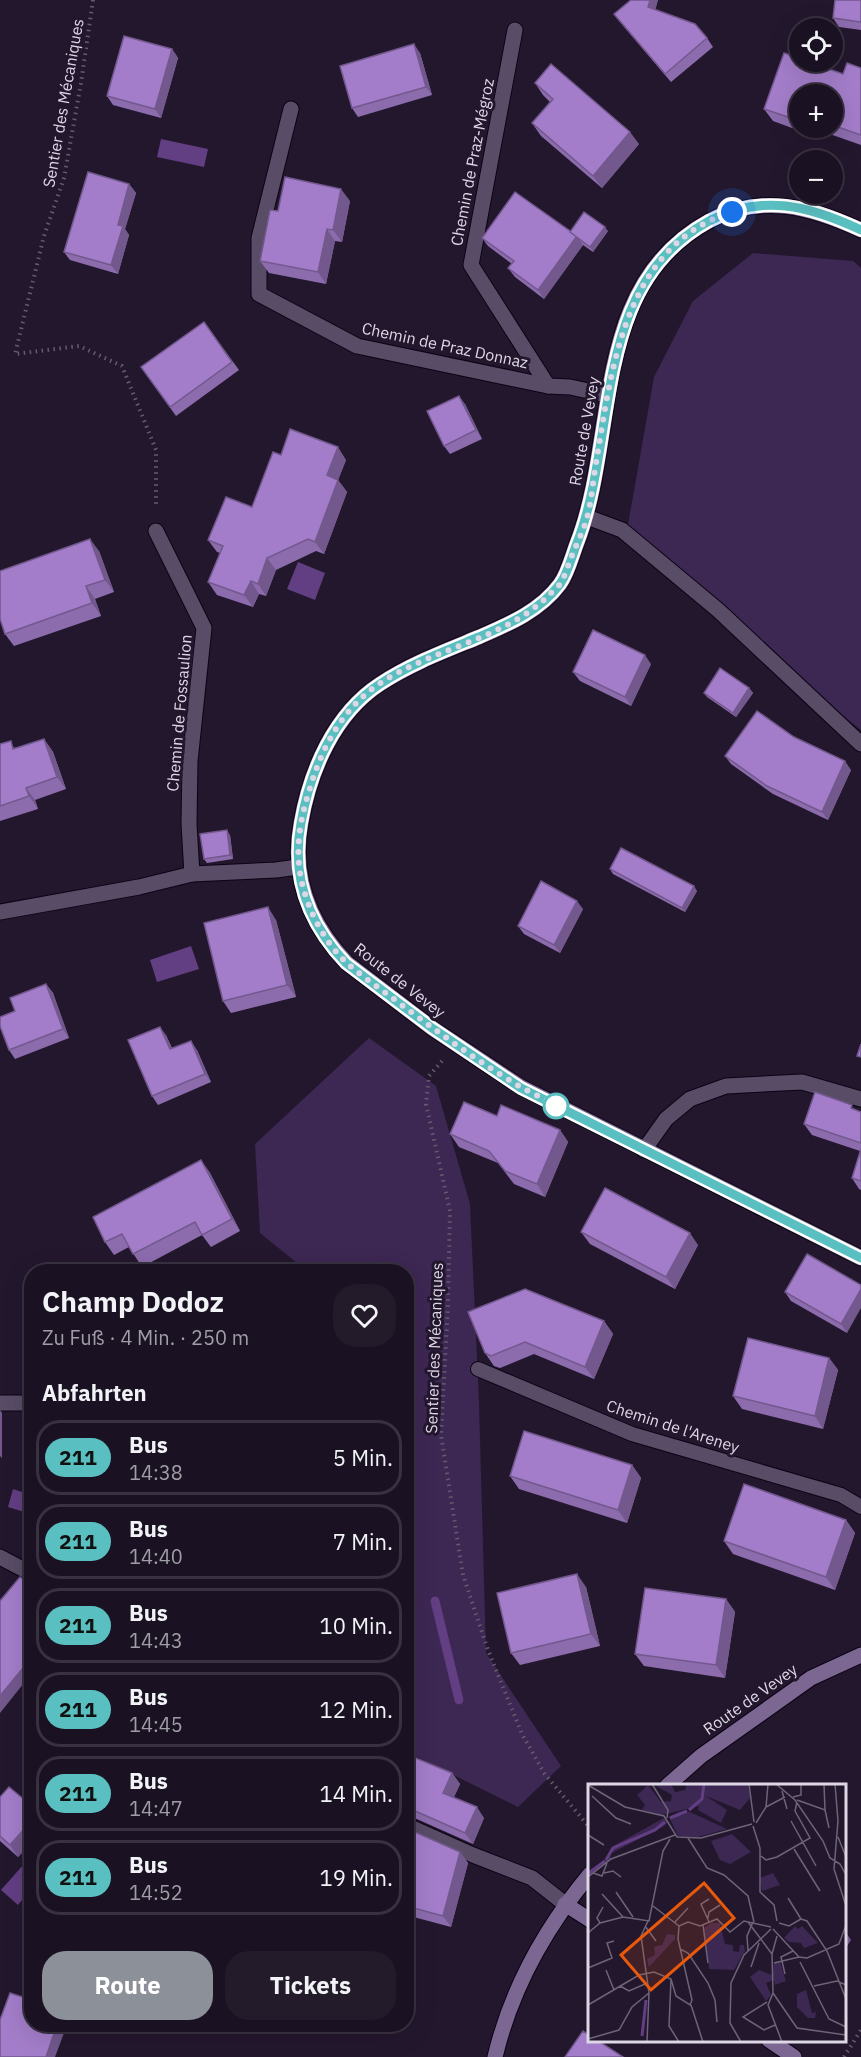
<!DOCTYPE html>
<html lang="de">
<meta charset="utf-8">
<style>
:root{--surface:#1a1122;--page:#231a2a;--text:#f1f3f6;--muted:#9f9da5;--line:#383140;--accent:#8c9099}
body{margin:0;font-family:"IBM Plex Sans",sans-serif;background:var(--page);color:var(--text);height:100vh;display:flex;flex-direction:column;font-size:22px;white-space:nowrap}
*{box-sizing:border-box;margin:0}
p{font-size:20px;color:var(--muted)}
.icon{flex:none;width:33px;height:33px;fill:none;stroke:currentColor;stroke-width:2;stroke-linecap:round;stroke-linejoin:round}
.map{position:relative;flex:1;overflow:hidden}
.panel{position:absolute;left:24px;top:1264px;width:390px;height:768px;display:flex;flex-direction:column;background:var(--surface);border-radius:24px;box-shadow:0 6px 24px #0002,0 0 0 2px var(--line)}
.panel>*{flex:none}
.badge{padding:0 12px;border-radius:20px;font-size:21px;line-height:39px}
.tools{position:absolute;left:789px;top:18px;display:grid;gap:12px}
.tools a{display:grid;place-items:center;width:54px;height:54px;border-radius:50%;background:var(--surface);box-shadow:0 6px 24px #0002,0 0 0 2px var(--line);font-size:30px}
.you{position:absolute;width:30px;height:30px;margin:-15px;border:4px solid #fff;border-radius:50%;background:#1a73e8;box-shadow:0 0 0 9px #1a73e833}
.map>.badge{position:absolute;translate:-50% -50%;box-shadow:0 0 0 3px #fff}
h2{padding:0 18px;font-size:22px;line-height:54px}
.round{display:grid;place-items:center;flex:none;width:63px;height:63px;border-radius:24px;background:var(--page)}
.overview{display:flex;align-items:center;justify-content:space-between;height:102px;padding:0 18px}
h1{font-size:28px;font-weight:700;line-height:45px}
.cta{display:flex;gap:12px;margin-top:auto;padding:12px 18px}
.cta a{flex:1;height:69px;border-radius:24px;background:var(--accent);color:#fff;font-size:24px;font-weight:700;line-height:69px;text-align:center}
.cta a+a{background:var(--page);color:var(--text)}
ul{padding:0;list-style:none}
li{display:flex;align-items:center;gap:18px;height:75px;margin:0 12px 9px;padding:0 6px;border:3px solid var(--line);border-radius:24px}
li div{flex:1}
li b{display:block;font-size:22px}
li em{font-style:normal}
li .badge{min-width:66px;font-weight:700;text-align:center}
.map>svg:first-child{display:block}
.green{fill:#3d2753}
.water{fill:#623e83}
.lines{fill:none;stroke-linecap:round;stroke-linejoin:round}
.stream{stroke:#623e83;stroke-width:9}
.lane-casing{stroke:#0c0315;stroke-width:16}
.street-casing{stroke:#0c0315;stroke-width:17}
.secondary-casing{stroke:#0c0315;stroke-width:17}
.path{stroke:#655b6f;stroke-width:4;stroke-dasharray:1.5 4.5;stroke-linecap:butt}
.lane{stroke:#584c66;stroke-width:14}
.street{stroke:#584c66;stroke-width:15}
.secondary{stroke:#7b6791;stroke-width:15}
.wall{fill:#8c6cad;fill-rule:evenodd}
.shaded-wall{fill:#72588d}
.building{fill:#a37dc9;stroke:#72588d;stroke-width:1.5}
.line-casing{stroke:#fff;stroke-width:14}
.line{stroke:#5abfc0;stroke-width:9}
.walk{stroke:#ded7e6;stroke-width:6;stroke-dasharray:0 10.8}
.stop-dot{fill:#fff;stroke:#5abfc0;stroke-width:3}
.labels{text-anchor:middle;dominant-baseline:central;stroke-width:6;stroke-linejoin:round;paint-order:stroke}
.street-label{font-size:16px;fill:#ded7e6;stroke:#23172e}
.inset-river{fill:none;stroke:#623e83;stroke-width:3}
.inset-road{fill:none;stroke:#6e6478;stroke-width:1.5}
.view{fill:#e8590c;fill-opacity:0.15;stroke:#e8590c;stroke-width:3}
.inset-edge{fill:none;stroke:#ded7e6;stroke-width:3}
</style>
<div class="map">
<svg width="861" height="2057" viewBox="0 0 861 2057">
<rect width="100%" height="100%" fill="#23172e"/>
<g class="green">
<polygon points="753,253 853,261 861,268 861,730 625,542 654,377 693,301"/>
<polygon points="369,1038 436,1086 470,1204 479,1403 486,1653 561,1766 518,1807 407,1752 406,1584 410,1571 406,1565 406,1272 308,1272 260,1233 255,1144"/>
</g>
<g class="water">
<polygon points="161,139 208,149 204,167 157,157"/>
<polygon points="298,562 325,573 315,600 287,589"/>
<polygon points="191,946 199,969 157,982 150,960"/>
<polygon points="13,1489 31,1495 31,1514 8,1507"/>
<polygon points="31,1856 31,1889 18,1905 1,1890"/>
</g>
<g class="lines">
<polyline class="stream" points="435,1601 459,1700"/>
<g class="lane-casing">
<polyline id="lane" points="478,1369 632,1434 841,1495 861,1507"/>
</g>
<g class="street-casing">
<g id="street">
<polyline points="515,30 471,265 548,386"/>
<polyline points="291,109 259,238 259,294 357,346 548,386 570,387 607,395"/>
<polyline points="587,517 622,530 718,610 861,744"/>
<polyline points="156,531 204,628 190,761 189,824 192,874"/>
<polyline points="0,912 139,887 192,874 276,870 298,867"/>
<polyline points="644,1150 666,1119 690,1099 726,1086 802,1082 861,1099"/>
<polyline points="0,1403 32,1403"/>
<polyline points="0,1557 32,1574"/>
<polyline points="406,1825 473,1855 532,1878 565,1904"/>
</g>
</g>
<g class="secondary-casing">
<g id="secondary">
<path d="M861 230C811 207 761 193 709 221 589 286 619 435 577 543 572 556 568 573 560 584 540 611 509 624 479 637 445 651 410 664 380 684 334 714 310 771 301 823 291 877 310 924 347 963L432 1028 521 1087 861 1258"/>
<polyline points="667,1786 701,1756 811,1678 861,1655"/>
<polyline points="565,1904 590,1920"/>
<polyline points="769,2040 794,2057"/>
<path d="M495 2057C511 1990 546 1927 590 1874"/>
</g>
</g>
<g class="path">
<polyline points="93,0 81,83 64,178 44,236 15,354 79,346 122,366 156,450 156,507"/>
<polyline points="442,1061 429,1076 426,1104 450,1211 448,1304 441,1435 463,1575 488,1650 522,1734 544,1773 590,1828"/>
<polyline points="844,2057 861,2030"/>
</g>
<use href="#lane" class="lane"/>
<use href="#street" class="street"/>
<use href="#secondary" class="secondary"/>
</g>
<g class="wall">
<polygon points="658,0 655,9 707,38 713,47 671,82 620,22 614,14"/>
<polygon points="861,0 861,30 839,27 833,18"/>
<polygon points="172,49 178,58 161,118 113,105 107,96"/>
<polygon points="420,53 432,95 358,117 352,108"/>
<path d="M861 68V145L824 132 822 139 773 121 764 109 843 74ZM800 94H832V128H800Z"/>
<polygon points="535,83 639,144 602,188 541,136 532,123 550,102 543,95"/>
<polygon points="129,184 136,193 125,229 129,235 118,274 70,260 64,252"/>
<polygon points="350,201 342,242 335,241 326,284 269,273 260,261 278,211"/>
<polygon points="608,231 593,252 583,245 544,299 515,277 508,268 512,264 488,246 482,238 570,232"/>
<polygon points="204,322 239,370 176,416 141,367"/>
<polygon points="465,404 482,439 450,454 444,446"/>
<polygon points="281,455 346,460 338,480 347,492 324,554 316,551 276,570 266,596 259,594 253,607 217,595 208,582 220,553 217,552 208,540 252,507"/>
<polygon points="99,551 114,592 95,599 101,616 14,646 5,634"/>
<polygon points="651,664 631,706 580,681 573,672"/>
<polygon points="749,688 753,693 736,717 707,697 704,693"/>
<polygon points="794,737 851,770 828,820 773,794 731,764 725,756"/>
<polygon points="44,739 53,752 66,789 35,800 38,809 0,821 0,744 16,748"/>
<polygon points="230,835 233,859 207,863 204,859"/>
<polygon points="610,869 697,891 685,912 613,874"/>
<polygon points="583,909 560,953 524,934 518,926"/>
<polygon points="276,920 296,997 231,1013 223,1001"/>
<polygon points="46,984 53,993 69,1038 15,1059 9,1050 15,1011"/>
<polygon points="166,1035 172,1048 197,1050 211,1082 158,1105 152,1096"/>
<polygon points="856,1110 861,1112 861,1190 859,1189 852,1178 860,1151 812,1135 804,1124"/>
<polygon points="497,1116 560,1130 568,1142 545,1197 514,1184 498,1163 459,1147 450,1134"/>
<polygon points="201,1160 210,1173 240,1231 211,1247 202,1235 142,1267 129,1247 114,1255 105,1242"/>
<polygon points="581,1232 698,1245 675,1289 590,1244"/>
<polygon points="861,1285 847,1333 791,1301 785,1292"/>
<polygon points="604,1321 613,1334 594,1379 534,1354 500,1368 494,1366 485,1353"/>
<polygon points="829,1358 838,1370 823,1429 742,1409 733,1396"/>
<polygon points="632,1465 641,1478 627,1523 519,1489 510,1476"/>
<polygon points="846,1520 855,1533 835,1590 733,1554 724,1541"/>
<polygon points="586,1587 600,1646 520,1665 511,1653"/>
<polygon points="726,1599 735,1612 725,1678 644,1666 635,1654"/>
<polygon points="406,1754 452,1773 460,1784 454,1797 484,1818 473,1844 410,1816 406,1816"/>
<polygon points="0,1797 32,1806 32,1842 18,1857 0,1841"/>
<polygon points="406,1828 460,1852 468,1863 451,1927 406,1915"/>
</g>
<g class="shaded-wall">
<polygon points="650,0 658,0 654,15 648,7"/>
<polygon points="414,44 420,53 432,95 426,87"/>
<polygon points="172,49 178,58 161,118 155,109"/>
<polygon points="814,128 821,128 824,132 822,139"/>
<polygon points="630,132 639,144 602,188 593,176"/>
<polygon points="129,184 136,193 125,229 129,235 118,274 111,265 118,225"/>
<polygon points="341,189 350,201 342,242 333,230"/>
<polygon points="605,227 608,231 593,252 590,247"/>
<polygon points="327,229 335,241 326,284 318,272"/>
<polygon points="577,236 583,245 544,299 538,290"/>
<polygon points="459,396 465,404 482,439 476,430"/>
<polygon points="338,447 346,460 338,480 347,492 324,554 315,542 327,475"/>
<polygon points="90,539 99,551 114,592 105,580"/>
<polygon points="267,558 276,570 266,596 258,584"/>
<polygon points="251,581 259,594 253,607 244,595"/>
<polygon points="86,586 95,599 101,616 92,603"/>
<polygon points="645,655 651,664 631,706 625,697"/>
<polygon points="749,688 753,693 736,717 733,713"/>
<polygon points="44,739 53,752 66,789 57,777"/>
<polygon points="845,761 851,770 828,820 822,812"/>
<polygon points="26,788 35,800 38,809 29,796"/>
<polygon points="227,830 230,835 233,859 230,855"/>
<polygon points="694,886 697,891 685,912 682,908"/>
<polygon points="577,901 583,909 560,953 554,945"/>
<polygon points="268,907 276,920 296,997 287,985"/>
<polygon points="46,984 53,993 69,1038 63,1029"/>
<polygon points="160,1027 166,1035 176,1058 170,1049"/>
<polygon points="191,1041 197,1050 211,1082 205,1074"/>
<polygon points="560,1130 568,1142 545,1197 537,1184"/>
<polygon points="201,1160 210,1173 240,1231 232,1219"/>
<polygon points="690,1233 698,1245 675,1289 666,1277"/>
<polygon points="861,1289 861,1308 847,1333 841,1324"/>
<polygon points="604,1321 613,1334 594,1379 585,1367"/>
<polygon points="829,1358 838,1370 823,1429 815,1416"/>
<polygon points="0,1410 2,1413 2,1458 0,1456"/>
<polygon points="632,1465 641,1478 627,1523 618,1510"/>
<polygon points="846,1520 855,1533 835,1590 826,1577"/>
<polygon points="577,1574 586,1587 600,1646 591,1634"/>
<polygon points="726,1599 735,1612 725,1678 716,1665"/>
<polygon points="32,1657 32,1673 0,1713 0,1696"/>
<polygon points="452,1773 460,1784 451,1803 443,1793"/>
<polygon points="477,1807 484,1818 473,1844 465,1833"/>
<polygon points="32,1820 32,1842 18,1857 10,1845"/>
<polygon points="460,1852 468,1863 451,1927 443,1916"/>
<polygon points="845,1931 851,1940 844,1951 844,1932"/>
<polygon points="57,2025 67,2025 55,2057 46,2057"/>
</g>
<g class="building">
<polygon points="631,0 650,0 648,7 695,24 707,38 665,74 614,14"/>
<polygon points="835,0 861,0 861,22 833,18"/>
<polygon points="124,36 172,49 155,109 107,96"/>
<polygon points="414,44 426,87 352,108 340,66"/>
<polygon points="784,53 800,58 800,62 809,62 843,74 847,63 861,68 861,135 832,125 832,94 800,94 800,121 764,109"/>
<polygon points="551,64 630,132 593,176 532,123 553,99 535,83"/>
<polygon points="88,172 129,184 118,225 123,226 111,265 64,252"/>
<polygon points="285,177 341,189 333,230 327,229 318,272 260,261 270,210 278,211"/>
<polygon points="515,192 577,236 538,290 508,268 514,261 482,238"/>
<polygon points="584,212 605,227 590,247 570,232"/>
<polygon points="204,322 232,362 170,407 141,367"/>
<polygon points="459,396 476,430 444,446 427,411"/>
<polygon points="290,429 338,447 327,475 338,480 315,542 308,539 267,558 258,584 251,581 244,595 208,582 223,546 208,540 226,497 252,507 273,452 281,455"/>
<polygon points="90,539 105,580 86,586 92,603 5,634 0,619 0,571"/>
<polygon points="593,630 645,655 625,697 573,672"/>
<polygon points="720,668 749,688 733,713 704,693"/>
<polygon points="757,711 794,737 845,761 822,812 767,786 725,756"/>
<polygon points="44,739 57,777 26,788 29,796 0,806 0,744 11,741 13,749"/>
<polygon points="227,830 230,855 204,859 200,834"/>
<polygon points="621,848 694,886 682,908 610,869"/>
<polygon points="541,881 577,901 554,945 518,926"/>
<polygon points="268,907 287,985 223,1001 204,923"/>
<polygon points="46,984 63,1029 9,1050 0,1026 0,1017 15,1011 10,998"/>
<polygon points="160,1027 170,1049 191,1041 205,1074 152,1096 128,1040"/>
<polygon points="861,1044 861,1057 857,1056"/>
<polygon points="815,1092 852,1105 851,1108 861,1112 861,1143 804,1124"/>
<polygon points="464,1102 497,1116 501,1105 560,1130 537,1184 505,1171 489,1151 450,1134"/>
<polygon points="861,1149 861,1181 852,1178"/>
<polygon points="201,1160 232,1219 202,1235 195,1222 133,1254 122,1234 105,1242 93,1217"/>
<polygon points="605,1188 690,1233 666,1277 581,1232"/>
<polygon points="807,1254 861,1285 861,1289 841,1324 785,1292"/>
<polygon points="525,1289 604,1321 585,1367 525,1342 491,1356 485,1353 468,1312"/>
<polygon points="748,1338 829,1358 815,1416 733,1396"/>
<polygon points="524,1431 632,1465 618,1510 510,1476"/>
<polygon points="744,1484 846,1520 826,1577 724,1541"/>
<polygon points="577,1574 591,1634 511,1653 497,1593"/>
<polygon points="20,1577 32,1586 32,1657 0,1696 0,1601"/>
<polygon points="645,1588 726,1599 716,1665 635,1654"/>
<polygon points="406,1754 452,1773 443,1793 477,1807 465,1833 406,1807"/>
<polygon points="9,1787 32,1806 32,1820 10,1845 0,1836 0,1797"/>
<polygon points="406,1828 460,1852 443,1916 406,1906"/>
<polygon points="10,1993 32,2000 32,2025 57,2025 46,2057 0,2057 0,2020"/>
<polygon points="583,2031 590,2036 590,2040 597,2040 623,2057 565,2057"/>
</g>
<g class="lines">
<g class="line-casing">
<path id="line" d="M861 230C810 206 762 193 709 221 590 286 619 435 577 543 572 556 568 573 560 584 540 611 509 624 479 637 445 651 410 664 380 684 334 714 310 771 301 823 291 877 309 924 346 963L432 1028 521 1088 861 1258"/>
</g>
<use href="#line" class="line"/>
<path class="walk" d="M556 1106C545 1099 531 1093 519 1086 477 1061 438 1032 399 1003 381 989 362 977 346 962 334 951 325 938 317 923 293 876 294 838 310 788 322 747 343 708 379 684 432 648 505 640 550 594 554 590 560 586 562 580 566 574 568 565 571 558 576 545 583 532 587 518 592 499 593 478 597 458 612 365 626 245 732 212"/>
</g>
<circle class="stop-dot" cx="556" cy="1106" r="12"/>
<g class="labels">
<g class="street-label">
<text transform="translate(63 103) rotate(-80)">Sentier des Mécaniques</text>
<text transform="translate(472 162) rotate(-79)">Chemin de Praz-Mégroz</text>
<text transform="translate(445 345) rotate(12)">Chemin de Praz Donnaz</text>
<text transform="translate(584 431) rotate(-80)">Route de Vevey</text>
<text transform="translate(179 713) rotate(-85)">Chemin de Fossaulion</text>
<text transform="translate(400 980) rotate(38)">Route de Vevey</text>
<text transform="translate(434 1348) rotate(-88)">Sentier des Mécaniques</text>
<text transform="translate(673 1426) rotate(18)">Chemin de l'Areney</text>
<text transform="translate(750 1699) rotate(-35)">Route de Vevey</text>
</g>
</g>
<g transform="translate(588 1784)">
<rect width="258" height="258" fill="#23172e"/>
<path d="M65 0H83L87 8 97 6 99 0H160L162 14 152 26 118 12 139 26 133 39 110 26 111 22 74 31 54 26 57 21 49 11 60 1 73 18 83 17 84 11ZM91 28H102L139 45 110 53 90 52 81 33ZM76 34 80 38 76 42 22 70 23 75 0 94V87L19 74 27 61ZM144 50 163 68 142 80 132 76 123 57ZM185 89 192 101 174 107 172 94ZM123 139H132L137 160 145 161V167L151 168 152 161H156L157 167 146 186 121 185 116 144ZM207 142 210 145 214 142 230 159 216 164 213 159 201 158 196 154ZM79 150 87 151V155L61 183 59 175 67 171 66 163 74 161ZM186 178H192L198 197 187 201 186 196 178 199 183 211 178 217 162 193 171 186 184 191ZM218 206 224 229 228 228 227 234H220L209 223V210Z" fill="#3d2753"/>
<path class="inset-river" d="M101 26 114 15 116 0M82 34 99 27M18 76 25 64 67 46 77 38M0 90 17 77M54 252 58 216"/>
<path class="inset-road" d="M64 0 80 26 79 34M161 0 166 38M188 0 207 16 235 57 242 74 252 80 258 91M247 0 250 37 246 85 258 122M0 1 37 23 76 32 89 53 113 54 164 40M194 7 199 25M4 12 28 34 43 40M205 13 213 11V0M209 16 237 26 236 0M178 23 197 13M237 26 241 44M203 37 228 82M168 39 178 23 180 0M165 42 172 64V108L186 121 189 137M0 51 16 61M250 53 258 73M100 54 119 84 136 91 160 112 166 138M206 65 232 107M173 72 178 76 189 73 222 54 207 27 209 18M5 89 14 92 19 79M16 89 25 87 33 93M0 93 23 75 87 51M28 108 45 133M14 110 35 133M200 114 213 135M65 122 91 142M120 134 121 128 132 121M213 135 219 137 239 167 258 215M87 138 100 124M121 138 113 120 121 115M160 138 184 170 185 209 180 221 194 258M12 139 9 134 15 123M191 139 201 142 213 135M115 141 120 179M57 142 68 157M185 145 211 173 219 174 251 160 258 141M0 149 12 139 35 133 61 137 75 67 82 55M92 165 100 169 120 199 127 216 129 238M160 167 159 152 165 138M184 170 189 152M212 178 241 235 258 243M186 179 211 173M163 183 171 159M0 184 24 174 19 159 26 157M18 186 26 206M197 190 193 173 205 167M83 195 81 242 91 258M32 202 41 207 57 200M226 202 249 197 258 201M185 209 209 244 258 251M179 218 155 233 176 246 187 241M0 221 51 191 66 188 83 195 88 212 102 221 104 216 90 155 91 142 100 138 112 142 129 135 142 148 156 137 183 143M103 221 115 258M0 255 31 246 44 223 61 209M59 258 61 209 53 152 60 137M153 258 142 239 143 199 156 171 183 145"/>
<path class="view" d="M116 99 146 134 63 206 33 171Z"/>
<rect width="258" height="258" class="inset-edge"/>
</g>
</svg>
<div class="tools">
<a><svg class="icon" aria-label="locate" viewBox="0 0 24 24"><circle cx="12" cy="12" r="6"/><path d="M12 2v4M12 18v4M2 12h4M18 12h4"/></svg></a>
<a>+</a>
<a>−</a>
</div>
<div class="you" style="left:732px;top:212px"></div>
<section class="panel">
<div class="overview"><div><h1>Champ Dodoz</h1><p>Zu Fuß · 4 Min. · 250 m</p></div><a class="round"><svg class="icon" aria-label="heart" viewBox="0 0 24 24"><path d="M12 20l-8-8c-3-5 5-10 8-4 3-6 11-1 8 4z"/></svg></a></div>
<h2>Abfahrten</h2>
<ul>
<li><span class="badge" style="background:#5abfc0;color:#111">211</span><div><b>Bus</b><p>14:38</p></div><em>5 Min.</em></li>
<li><span class="badge" style="background:#5abfc0;color:#111">211</span><div><b>Bus</b><p>14:40</p></div><em>7 Min.</em></li>
<li><span class="badge" style="background:#5abfc0;color:#111">211</span><div><b>Bus</b><p>14:43</p></div><em>10 Min.</em></li>
<li><span class="badge" style="background:#5abfc0;color:#111">211</span><div><b>Bus</b><p>14:45</p></div><em>12 Min.</em></li>
<li><span class="badge" style="background:#5abfc0;color:#111">211</span><div><b>Bus</b><p>14:47</p></div><em>14 Min.</em></li>
<li><span class="badge" style="background:#5abfc0;color:#111">211</span><div><b>Bus</b><p>14:52</p></div><em>19 Min.</em></li>
</ul>
<div class="cta"><a>Route</a><a>Tickets</a></div>
</section>
</div>
